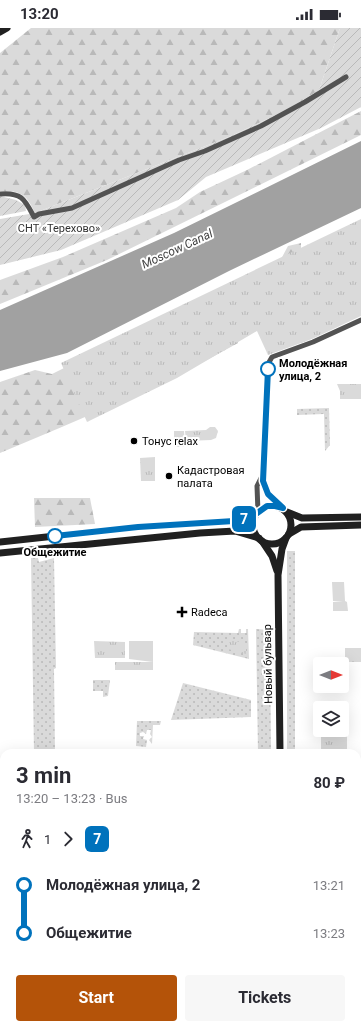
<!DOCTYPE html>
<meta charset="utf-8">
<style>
:root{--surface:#fff;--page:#f7f7f7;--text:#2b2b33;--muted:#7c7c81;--accent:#b45309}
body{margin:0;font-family:Roboto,sans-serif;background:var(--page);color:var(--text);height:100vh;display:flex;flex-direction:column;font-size:15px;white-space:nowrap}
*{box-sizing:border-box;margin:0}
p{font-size:13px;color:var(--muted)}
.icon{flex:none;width:22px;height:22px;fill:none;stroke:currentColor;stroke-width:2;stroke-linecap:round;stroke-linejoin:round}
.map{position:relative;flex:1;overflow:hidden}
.sheet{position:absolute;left:0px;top:721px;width:361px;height:280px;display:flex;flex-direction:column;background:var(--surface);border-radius:12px 12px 0 0;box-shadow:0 4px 16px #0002}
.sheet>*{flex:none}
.badge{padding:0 8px;border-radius:6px;font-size:14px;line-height:26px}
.needle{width:26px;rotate:90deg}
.tools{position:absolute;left:313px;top:629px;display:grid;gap:8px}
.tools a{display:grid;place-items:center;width:36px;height:36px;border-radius:4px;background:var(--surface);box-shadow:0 4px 16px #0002;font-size:20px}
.map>.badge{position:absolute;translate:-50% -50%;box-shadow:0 0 0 2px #fff}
.legs{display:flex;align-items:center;gap:6px;height:44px;padding:0 16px;font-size:13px}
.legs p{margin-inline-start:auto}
.overview{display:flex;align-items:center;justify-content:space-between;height:68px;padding:0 16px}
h1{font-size:22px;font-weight:700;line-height:30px}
.button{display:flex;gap:8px;margin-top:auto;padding:8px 16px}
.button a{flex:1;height:46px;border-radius:4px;background:var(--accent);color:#fff;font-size:16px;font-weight:700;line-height:46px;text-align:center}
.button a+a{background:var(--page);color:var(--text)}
ul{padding:0 16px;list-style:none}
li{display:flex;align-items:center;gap:14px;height:48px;font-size:15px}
li i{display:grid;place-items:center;width:6px;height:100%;margin:0 5px;background:currentColor}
li i::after{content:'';width:10px;height:10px;margin:-5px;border:3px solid;border-radius:50%;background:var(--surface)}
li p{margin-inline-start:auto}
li:first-child i{background:linear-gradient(#0000 50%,currentColor 0)}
li:last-child i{background:linear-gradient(currentColor 50%,#0000 0)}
.status{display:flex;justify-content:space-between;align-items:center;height:28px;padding:0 20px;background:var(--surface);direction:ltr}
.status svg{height:11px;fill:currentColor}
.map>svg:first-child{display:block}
.grass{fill:url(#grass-dots)}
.forest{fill:url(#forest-firs)}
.park{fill:url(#park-tufts)}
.garden{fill:url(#garden-furrows)}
.pitch{fill:#dadada}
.water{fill:#a1a1a1}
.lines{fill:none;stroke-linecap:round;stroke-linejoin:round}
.minor{stroke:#535353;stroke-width:5}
.tertiary{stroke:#535353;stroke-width:6}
.secondary{stroke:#202020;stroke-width:7}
.line-1-casing{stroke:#fff;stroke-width:9}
.line-1{stroke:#0072bc;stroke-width:6}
.stop-1-dot{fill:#fff;stroke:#0072bc;stroke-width:2}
.poi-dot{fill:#000;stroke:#fff;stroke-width:1.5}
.labels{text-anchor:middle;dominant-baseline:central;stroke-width:4;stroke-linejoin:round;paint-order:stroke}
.park-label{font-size:11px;fill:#313131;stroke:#fff}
.stop-label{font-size:11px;font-weight:bold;fill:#000;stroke:#fff;text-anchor:start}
.poi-label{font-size:11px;fill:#000;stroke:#fff;text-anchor:start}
.street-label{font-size:11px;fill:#000;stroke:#fff}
.water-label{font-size:12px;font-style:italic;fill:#424242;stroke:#fff}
</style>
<div class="status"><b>13:20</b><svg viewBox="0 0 49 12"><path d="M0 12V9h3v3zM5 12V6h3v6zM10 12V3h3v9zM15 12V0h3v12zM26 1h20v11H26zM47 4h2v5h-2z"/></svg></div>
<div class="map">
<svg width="361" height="1001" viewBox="0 0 361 1001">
<defs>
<pattern id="grass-dots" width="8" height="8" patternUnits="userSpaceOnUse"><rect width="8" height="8" fill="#dadada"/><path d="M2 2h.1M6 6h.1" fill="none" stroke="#b9b9b9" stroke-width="1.8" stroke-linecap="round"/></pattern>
<pattern id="forest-firs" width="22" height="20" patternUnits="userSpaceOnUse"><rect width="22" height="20" fill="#dadada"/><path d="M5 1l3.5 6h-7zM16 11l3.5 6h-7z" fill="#b9b9b9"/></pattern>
<pattern id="park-tufts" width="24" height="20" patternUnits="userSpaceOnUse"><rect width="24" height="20" fill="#dadada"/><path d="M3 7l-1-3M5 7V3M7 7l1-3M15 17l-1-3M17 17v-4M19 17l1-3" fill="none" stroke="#b9b9b9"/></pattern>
<pattern id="garden-furrows" width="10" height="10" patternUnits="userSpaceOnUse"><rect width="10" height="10" fill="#dadada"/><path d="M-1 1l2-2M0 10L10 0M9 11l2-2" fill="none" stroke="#b9b9b9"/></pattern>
</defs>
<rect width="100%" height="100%" fill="#fff"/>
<g class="grass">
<polygon points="329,380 330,417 325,423 324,386 297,387 297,381"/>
<rect x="287" y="523" width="8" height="202"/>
<polygon points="31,530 38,530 39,534 54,530 56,640 54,641 55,725 34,725"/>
<polygon points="239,601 241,601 241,605 246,605 246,601 248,601 249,631 193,617 194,604 238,605"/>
<polygon points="256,601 270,602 271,725 258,725"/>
<polygon points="93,652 110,652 108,668 103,669 103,663 93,663"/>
<polygon points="183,655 251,672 251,689 171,692"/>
<polygon points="137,693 161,693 160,697 153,697 152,716 149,712 152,709 150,706 151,702 147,702 146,706 143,704 140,705 140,708 144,708 143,711 147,712 146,719 136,718"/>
</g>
<g class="forest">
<path d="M31 0H340L319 62 289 81 231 108 35 185C27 167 21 162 0 163V25Z"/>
<polygon points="361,83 361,107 107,232 0,276 0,252 63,229 176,180 200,164 247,142"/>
<path d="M301 215V221L230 294 238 315C162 358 81 391 0 425V354L35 342 52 346 280 233 288 218Z"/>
<polygon points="34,470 90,470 95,496 35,499"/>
</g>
<g class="park">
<polygon points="361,191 361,288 312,311 268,327 257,303 177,350 87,394 61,335"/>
<polygon points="337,356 361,356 361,371 340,371 340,363"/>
<polygon points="210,399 215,399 218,403 216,410 211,412 186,413 185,403 206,402"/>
<polygon points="155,429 155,453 141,453 140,430"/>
<polygon points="229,612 246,615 246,626 228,621"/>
<polygon points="94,613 125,614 125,630 95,630"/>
<rect x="345" y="620" width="16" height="14"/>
<rect x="115" y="634" width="38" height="8"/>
<rect x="321" y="708" width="26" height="17"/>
</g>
<g class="garden">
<polygon points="340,0 361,0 361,79 321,100 206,149 178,172 61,222 0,237 0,191 35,185 231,108 289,81 319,62"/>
<polygon points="0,168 16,172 25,177 26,183 0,188"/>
</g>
<g class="pitch">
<polygon points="174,403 184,403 185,419 174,419"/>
<polygon points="332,554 344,554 345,573 347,574 348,583 333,583 333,574 343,573 333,573"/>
<polygon points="129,613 153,613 153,634 129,631"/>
</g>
<polygon class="water" points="361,113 361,180 229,243 67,325 0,343 0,282 174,205"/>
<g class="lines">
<g class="minor">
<path d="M0 166C22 164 25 172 34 189L39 186 72 180 179 132 205 123 261 98 305 74 346 49"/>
<polyline points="283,480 269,466 263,453 268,336 272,329 313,314 361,292"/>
<polyline points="258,484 257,458 263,446"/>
<polyline points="0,851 4,844"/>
<polyline points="0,899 4,906"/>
<polyline points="94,997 95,1001"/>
<polyline points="139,997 140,1001"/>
</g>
<g class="tertiary">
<polyline points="357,757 361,757"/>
<polyline points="357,949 361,948"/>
</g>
<g class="secondary">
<polyline points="0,4 7,0"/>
<circle cx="272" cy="497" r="19"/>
<polyline points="287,484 302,490 361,489"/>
<polyline points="289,506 301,499 361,497"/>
<polyline points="262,513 272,528 277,543"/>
<polyline points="0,514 138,499 235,493 256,486"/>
<polyline points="0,525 200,505 235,503 259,510"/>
<polyline points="280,725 278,547 282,521 286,510"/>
<polyline points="283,997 283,1001"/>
</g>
</g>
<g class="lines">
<g class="line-1-casing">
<polyline id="line-1" points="55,508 138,499 234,493 253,488 267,478 275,478 283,480 268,466 263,453 268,341"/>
</g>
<use href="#line-1" class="line-1"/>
</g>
<g class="stop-1-dot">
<circle cx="268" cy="341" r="7"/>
<circle cx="55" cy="508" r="7"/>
</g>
<g class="poi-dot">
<circle cx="134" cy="413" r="4"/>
<circle cx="169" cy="448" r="4"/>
<path d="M180 578h4v4h4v4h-4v4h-4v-4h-4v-4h4z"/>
</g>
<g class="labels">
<g class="park-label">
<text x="59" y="200">СНТ «Терехово»</text>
</g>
<g class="stop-label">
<text x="279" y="335">Молодёжная<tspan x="279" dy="13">улица, 2</tspan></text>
<text x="55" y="524" text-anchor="middle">Общежитие</text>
</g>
<g class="poi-label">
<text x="142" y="413">Тонус relax</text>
<text x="177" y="442">Кадастровая<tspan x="177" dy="13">палата</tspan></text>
<text x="191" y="584">Radeca</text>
</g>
<g class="street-label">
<text transform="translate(268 636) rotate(-91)">Новый бульвар</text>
</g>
<g class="water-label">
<text transform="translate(177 221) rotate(-25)">Moscow Canal</text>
</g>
</g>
</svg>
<div class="tools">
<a><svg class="needle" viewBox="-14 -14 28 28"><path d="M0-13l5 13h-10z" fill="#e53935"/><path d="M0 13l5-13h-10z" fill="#7c7c81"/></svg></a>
<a><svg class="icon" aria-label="layers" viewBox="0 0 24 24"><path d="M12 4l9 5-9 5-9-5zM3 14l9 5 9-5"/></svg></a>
</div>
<b class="badge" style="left:244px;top:491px;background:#0072bc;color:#fff">7</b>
<section class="sheet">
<div class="overview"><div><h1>3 min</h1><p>13:20 – 13:23 · Bus</p></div><b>80 ₽</b></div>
<div class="legs"><svg class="icon" aria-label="walk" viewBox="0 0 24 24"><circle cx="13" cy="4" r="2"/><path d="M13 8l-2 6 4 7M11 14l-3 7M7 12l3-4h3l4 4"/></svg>1<svg class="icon" aria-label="forward" viewBox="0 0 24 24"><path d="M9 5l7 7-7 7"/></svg><b class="badge" style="background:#0072bc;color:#fff">7</b></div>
<ul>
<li><i style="color:#0072bc"></i><b>Молодёжная улица, 2</b><p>13:21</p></li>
<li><i style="color:#0072bc"></i><b>Общежитие</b><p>13:23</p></li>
</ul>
<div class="button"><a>Start</a><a>Tickets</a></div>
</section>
</div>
